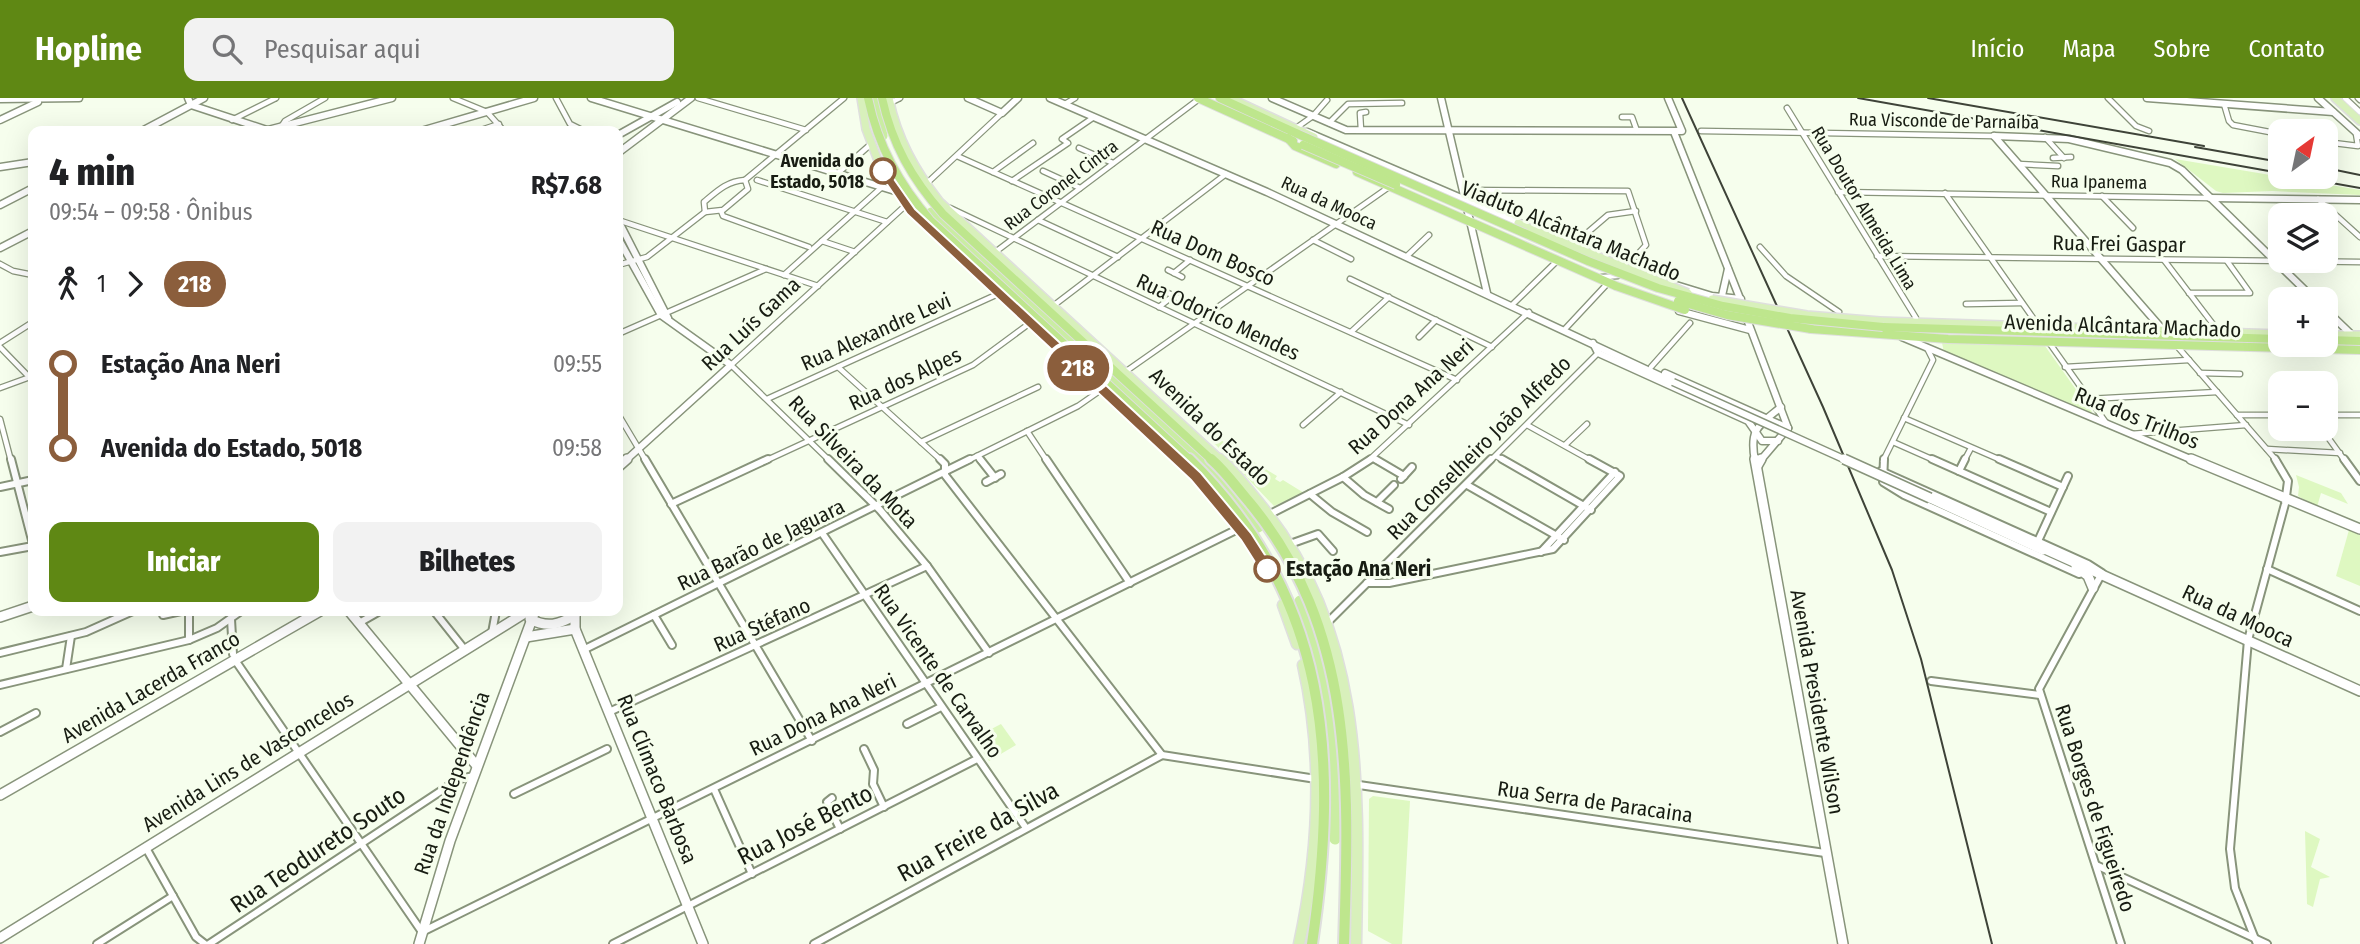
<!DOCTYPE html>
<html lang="pt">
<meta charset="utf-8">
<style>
:root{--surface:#fff;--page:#f2f2f2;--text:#202124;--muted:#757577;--accent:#5f8814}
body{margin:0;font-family:"Fira Sans Condensed",sans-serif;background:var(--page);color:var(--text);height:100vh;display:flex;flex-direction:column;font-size:26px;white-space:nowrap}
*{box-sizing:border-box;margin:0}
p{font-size:23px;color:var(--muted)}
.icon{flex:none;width:38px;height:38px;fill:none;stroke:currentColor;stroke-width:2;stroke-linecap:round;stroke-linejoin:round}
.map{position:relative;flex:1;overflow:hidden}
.panel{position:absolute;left:28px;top:28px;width:595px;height:490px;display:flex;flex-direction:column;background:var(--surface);border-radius:14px;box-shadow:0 7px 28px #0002}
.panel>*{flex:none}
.badge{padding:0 14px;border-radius:23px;font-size:24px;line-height:46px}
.needle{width:46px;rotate:33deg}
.fabs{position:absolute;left:2268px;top:21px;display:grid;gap:14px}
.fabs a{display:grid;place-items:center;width:70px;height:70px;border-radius:14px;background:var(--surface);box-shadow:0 7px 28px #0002;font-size:35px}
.map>.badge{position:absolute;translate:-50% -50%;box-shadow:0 0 0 4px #fff}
.legs{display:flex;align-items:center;gap:10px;height:77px;padding:0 21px;font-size:23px}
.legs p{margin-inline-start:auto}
.head{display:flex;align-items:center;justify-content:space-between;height:119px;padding:0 21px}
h1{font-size:38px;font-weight:800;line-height:52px}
.button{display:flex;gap:14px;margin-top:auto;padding:14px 21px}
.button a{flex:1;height:80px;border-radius:14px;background:var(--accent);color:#fff;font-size:28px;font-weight:800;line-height:80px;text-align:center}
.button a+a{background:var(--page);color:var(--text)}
ul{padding:0 21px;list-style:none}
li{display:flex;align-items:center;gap:24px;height:84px;font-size:26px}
li i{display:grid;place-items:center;width:10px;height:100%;margin:0 9px;background:currentColor}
li i::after{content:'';width:18px;height:18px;margin:-9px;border:5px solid;border-radius:50%;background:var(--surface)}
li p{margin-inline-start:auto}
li:first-child i{background:linear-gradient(#0000 50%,currentColor 0)}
li:last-child i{background:linear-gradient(currentColor 50%,#0000 0)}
header{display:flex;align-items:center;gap:42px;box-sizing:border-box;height:98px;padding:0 35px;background:var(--accent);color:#fff}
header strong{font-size:33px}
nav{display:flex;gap:38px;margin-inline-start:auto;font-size:24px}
.search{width:490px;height:63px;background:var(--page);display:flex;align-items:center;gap:18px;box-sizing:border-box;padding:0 24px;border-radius:14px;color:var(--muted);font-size:26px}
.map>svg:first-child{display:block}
.green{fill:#def8c1}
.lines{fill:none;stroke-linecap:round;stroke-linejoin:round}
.river-far1{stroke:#caeda3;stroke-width:9}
.river{stroke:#caeda3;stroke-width:11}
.street-far1-casing{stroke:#88947b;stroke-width:7}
.street-casing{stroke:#88947b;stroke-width:10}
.secondary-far1-casing{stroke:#88947b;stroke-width:9}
.secondary-casing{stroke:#88947b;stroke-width:12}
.primary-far1-casing{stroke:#dfdfde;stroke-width:10}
.primary-casing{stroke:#dfdfde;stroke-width:13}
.highway-far1-casing{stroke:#dfdfde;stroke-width:10}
.highway-casing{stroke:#dfdfde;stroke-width:14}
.street-far1{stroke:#fff;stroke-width:4.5}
.street{stroke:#fff;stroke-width:6}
.secondary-far1{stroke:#fff;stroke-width:6}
.secondary{stroke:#fff;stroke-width:9}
.primary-far1{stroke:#d8f0bb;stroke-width:7}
.primary{stroke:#d8f0bb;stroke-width:10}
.highway-far1{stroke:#bee68d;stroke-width:8}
.highway{stroke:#bee68d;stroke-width:10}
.rail{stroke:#3e4338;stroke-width:2}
.secondary-bridge-far1-casing{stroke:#88947b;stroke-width:9;stroke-linecap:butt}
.secondary-bridge-casing{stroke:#88947b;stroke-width:12;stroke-linecap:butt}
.primary-bridge-casing{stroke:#dfdfde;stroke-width:10;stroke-linecap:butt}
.highway-bridge-casing{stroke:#dfdfde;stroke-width:10;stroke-linecap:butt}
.secondary-bridge-far1{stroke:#fff;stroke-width:6}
.secondary-bridge{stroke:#fff;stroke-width:9}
.primary-bridge{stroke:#d8f0bb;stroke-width:7}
.highway-bridge{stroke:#bee68d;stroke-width:8}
.line-1{fill:#8b5e3c;stroke:#fff;stroke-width:2}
.stop-1-dot{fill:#fff;stroke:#8b5e3c;stroke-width:3.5}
.labels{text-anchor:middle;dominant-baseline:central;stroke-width:6;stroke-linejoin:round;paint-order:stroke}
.far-street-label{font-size:18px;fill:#171c12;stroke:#f6feed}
.far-stop-label{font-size:18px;font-weight:bold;fill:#171c12;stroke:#f6feed;text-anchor:end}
.street-label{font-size:21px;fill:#171c12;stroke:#f6feed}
.stop-label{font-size:21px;font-weight:bold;fill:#171c12;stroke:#f6feed;text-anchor:start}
.near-street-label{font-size:24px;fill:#171c12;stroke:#f6feed}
</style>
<header>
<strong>Hopline</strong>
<div class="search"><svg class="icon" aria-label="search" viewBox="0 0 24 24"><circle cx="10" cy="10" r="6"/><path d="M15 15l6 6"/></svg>Pesquisar aqui</div>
<nav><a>Início</a><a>Mapa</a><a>Sobre</a><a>Contato</a></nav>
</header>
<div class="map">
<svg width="2360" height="846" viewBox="0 0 2360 846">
<rect width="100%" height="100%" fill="#f6feed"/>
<g class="green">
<polygon points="2175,61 2360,92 2360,97 2272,93 2223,95 2216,93"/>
<polygon points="1942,245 2045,248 2092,314 2089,315 1944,254"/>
<polygon points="1221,342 1248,361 1246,363 1251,366 1254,364 1277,378 1275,381 1280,384 1283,382 1304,395 1274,408 1215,346"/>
<polygon points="2296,377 2341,395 2348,406 2321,395 2317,409 2298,398 2299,389"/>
<polygon points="2349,432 2360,437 2360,488 2336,478"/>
<polygon points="1001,626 1016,647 989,663 974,640"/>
<polygon points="1373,698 1410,703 1402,846 1392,846 1368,833 1369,701"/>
<polygon points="2305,733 2320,741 2311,769 2330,779 2320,781 2313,809 2307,806"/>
</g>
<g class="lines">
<g class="river-far1">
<polyline points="876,0 883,38"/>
<polyline points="931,114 1200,363"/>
</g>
<g class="river">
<polyline points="1198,361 1218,380 1258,429"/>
<path d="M1300 503C1331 581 1337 658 1335 741"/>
</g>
<g class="street-far1-casing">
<g id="street-far1">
<polyline points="453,0 487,14 504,33"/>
<polyline points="556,0 570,26 584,33"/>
<polyline points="698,0 806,32"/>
<polyline points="2108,0 2136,28 2149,33"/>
<polyline points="2345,0 2360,14"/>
<polyline points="2358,0 2360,2"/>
<polyline points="890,5 900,0"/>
<polyline points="1065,6 1075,0"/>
<polyline points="2224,6 2229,23 2233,27 2280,36"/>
<polyline points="1787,10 1916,220 1915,225"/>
<polyline points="1622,19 1632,19 1637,33"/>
<polyline points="232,22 276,0"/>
<polyline points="1329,25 1348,6 1402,5"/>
<polyline points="281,29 285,23 325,0"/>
<polyline points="1296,30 1313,18 1327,2"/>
<polyline points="481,32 499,26"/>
<polyline points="1361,32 1360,15 1366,14"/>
<polyline points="1701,33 1994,38"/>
<polyline points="2045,39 2064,60"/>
<polyline points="2326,44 2358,48 2356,36"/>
<polyline points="1079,50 1113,65"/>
<polyline points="957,58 1457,282"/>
<polyline points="2053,60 2071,59"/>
<polyline points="2018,66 2058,68"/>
<polyline points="1043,73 1080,90"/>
<polyline points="993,74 1033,45"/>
<polyline points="838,75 871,46"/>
<polyline points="745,82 844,0"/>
<path d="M745 82 748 91 723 112 705 114 704 104C717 93 727 83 745 82Z"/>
<polyline points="757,82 887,124"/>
<polyline points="1012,83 1068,45 1062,41 1094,19"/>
<polyline points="926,86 1002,15"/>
<polyline points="1464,92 1628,93 1646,147 1618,178 1602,179"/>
<polyline points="1838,94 2210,100"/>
<polyline points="1945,95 2038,227"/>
<polyline points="2102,98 2133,130"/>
<polyline points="2318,101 2360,139"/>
<polyline points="950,110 1409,327"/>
<polyline points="721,113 723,118 809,149"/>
<polyline points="618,122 818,188"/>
<polyline points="1038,122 1118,159"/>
<polyline points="1313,142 1351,161"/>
<polyline points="822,143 855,154"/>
<polyline points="1573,147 1608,117 1636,113"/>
<polyline points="1760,149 1786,178 1839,214"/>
<polyline points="994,155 1199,1"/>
<polyline points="1407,158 1429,137"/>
<polyline points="1877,158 2360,164"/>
<polyline points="2164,162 2219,234"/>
<polyline points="0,166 13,173 33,177"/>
<polyline points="618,167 647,159 705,114"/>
<polyline points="1168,172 1182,179"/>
<polyline points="1174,175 1190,162"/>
<polyline points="784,177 882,89"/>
<polyline points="1350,181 1492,249"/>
<polyline points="1168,195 1178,200"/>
<polyline points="2189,195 2250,195 2227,163"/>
<polyline points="1966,206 2022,205"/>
<polyline points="1512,207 1557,163"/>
<polyline points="1053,208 1226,76"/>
<polyline points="1159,209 1173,198"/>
<polyline points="1565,231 1607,186"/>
<polyline points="1351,234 1389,199"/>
<polyline points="618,236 766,171"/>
<polyline points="1419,239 1436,222"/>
<polyline points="2048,243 2107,326"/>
<polyline points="0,245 33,224"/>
<polyline points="2176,247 2277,363"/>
<polyline points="0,249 33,283"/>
<polyline points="838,269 942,363"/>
<polyline points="1651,269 1690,225"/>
<polyline points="2065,269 2189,262"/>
<polyline points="1125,274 1389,89"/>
<polyline points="2200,275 2240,276"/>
<polyline points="0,290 30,279"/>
<polyline points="767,301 998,196"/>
<polyline points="2088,301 2217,294"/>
<polyline points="618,316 646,363"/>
<polyline points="2237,317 2280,317"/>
<polyline points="2326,317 2360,317"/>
<polyline points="1904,320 2003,363"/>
<polyline points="0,321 11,363"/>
<polyline points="1303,327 1341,294"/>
<polyline points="1527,327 1592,363"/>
<polyline points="2322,331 2345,363"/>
<polyline points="1027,333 1047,363"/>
<polyline points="2131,336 2246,327"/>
<polyline points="921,344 1038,289"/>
<polyline points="1893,344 1936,363"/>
<polyline points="1565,347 1587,326"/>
<polyline points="2267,351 2340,355"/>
<polyline points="977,358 981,363"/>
<polyline points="1496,358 1505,363"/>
<polyline points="1373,360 1378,363"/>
<polyline points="765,363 973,267 1030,225"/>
<polyline points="830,363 731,267 906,107"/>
<polyline points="967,363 1078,308 1101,292"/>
<polyline points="1368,363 1529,214"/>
<polyline points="1490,363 1598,255"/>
<polyline points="1883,363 1933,262 1927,250"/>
<polyline points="1964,363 1971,350"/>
</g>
</g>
<g class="street-casing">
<g id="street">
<polyline points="11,361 33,446"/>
<polyline points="645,361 812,643"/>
<polyline points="828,361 880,412 927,468 989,555"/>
<polyline points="940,361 945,366 945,377 1162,657 1316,681"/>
<polyline points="980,361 995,380"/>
<polyline points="1046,361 1130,485"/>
<polyline points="1375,361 1404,378"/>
<polyline points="1502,361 1591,412"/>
<polyline points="1884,361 1883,384 1904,397 2079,476"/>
<polyline points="1932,361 2051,414"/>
<polyline points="1999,361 2063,389"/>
<polyline points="2344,361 2360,383"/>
<polyline points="1881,373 2088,466 2102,475 2039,591 2121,846"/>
<polyline points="1959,373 1965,361"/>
<polyline points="1343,379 1364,397 1389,411"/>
<polyline points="1401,381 1412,369"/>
<polyline points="986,384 1001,376"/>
<polyline points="1467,387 1564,442"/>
<polyline points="0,389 33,382"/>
<polyline points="1310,396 1332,414 1367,434"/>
<polyline points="1377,404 1394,387"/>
<polyline points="671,406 768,361"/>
<polyline points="1270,416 1343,379 1371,361"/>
<polyline points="822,435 1026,730"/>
<polyline points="2038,443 2068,378"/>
<polyline points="1290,446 1318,436 1333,453"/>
<polyline points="0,454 33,448"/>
<polyline points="1541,454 1615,374"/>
<polyline points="2267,471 2360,513"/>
<polyline points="1367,485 1389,485 1553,451 1620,378 1589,361"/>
<polyline points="189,513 189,542"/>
<polyline points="434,513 465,552"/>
<polyline points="163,517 181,513"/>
<polyline points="654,517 672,547"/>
<polyline points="231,521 233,556"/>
<polyline points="1328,524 1491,361"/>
<polyline points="359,525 380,513"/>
<polyline points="492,535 496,513"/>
<polyline points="583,552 970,361"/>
<polyline points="0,555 86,534 133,513"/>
<polyline points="235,562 422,834 1240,430"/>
<polyline points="66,571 71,538"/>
<polyline points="1931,583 2040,597"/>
<polyline points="0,587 189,542 217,530 241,513"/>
<polyline points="609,614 927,468"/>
<polyline points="907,626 941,609"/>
<polyline points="0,634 36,615"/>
<polyline points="864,651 874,672 873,686 884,709"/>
<polyline points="1359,687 1825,755"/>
<polyline points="714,691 752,776"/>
<polyline points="514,696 607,651"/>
<polyline points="832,700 827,704 840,731"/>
<polyline points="146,750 196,839 205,846"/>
<polyline points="2096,767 2267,846"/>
<polyline points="97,846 173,798"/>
<polyline points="209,846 459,681 474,678"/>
<polyline points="613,846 977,661"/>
<polyline points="814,846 1162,657"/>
<polyline points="2257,846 2235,790 2230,751 2248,542 2285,406 2288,383 2275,361"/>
</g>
</g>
<g class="secondary-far1-casing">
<g id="secondary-far1">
<polyline points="188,0 191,7 270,33"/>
<polyline points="591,0 895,93"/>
<polyline points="968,0 1002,15 1018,0"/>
<polyline points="1050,0 1267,94 1669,282"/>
<polyline points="1272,0 1346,32 1682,33 1668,0"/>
<polyline points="1441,0 1487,195"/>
<polyline points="2147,0 2333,14"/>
<polyline points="2318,0 2360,38"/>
<polyline points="0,1 79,0"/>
<polyline points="0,22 38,4"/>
<polyline points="142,33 204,0"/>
<polyline points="264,33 392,0"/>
<polyline points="421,33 534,0"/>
<polyline points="1307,34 1524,127"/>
<polyline points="1674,34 1741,203"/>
<polyline points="618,37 677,4"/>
<polyline points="1994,38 2069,41 2170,65 2182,72 2314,201"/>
<polyline points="1994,38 2163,232"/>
<polyline points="618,55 691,0"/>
<polyline points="0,69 33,64"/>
<polyline points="2210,100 2360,102"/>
<polyline points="0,107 33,90"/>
<polyline points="618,122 668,220"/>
<polyline points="618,140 661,217 731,267 625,363"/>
<polyline points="0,150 33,133"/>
<polyline points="1676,187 1712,198 1741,201"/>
<polyline points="1721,202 1728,171"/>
<polyline points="2326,212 2354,239"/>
<polyline points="1679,213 1750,232"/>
<polyline points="1745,216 1788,330"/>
<polyline points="1902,239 2195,363"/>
<polyline points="1593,245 1598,255 1748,323 1762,343 1778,343"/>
<polyline points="1665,275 1788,330"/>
<path d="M1755 363C1749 331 1758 328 1781 309"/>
<polyline points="1760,363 1788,330"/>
</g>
</g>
<g class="secondary-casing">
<g id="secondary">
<polyline points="1755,361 1843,846"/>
<polyline points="2191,361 2360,431"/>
<polyline points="1757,368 1761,361"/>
<polyline points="618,369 627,361"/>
<polyline points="1930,400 2043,452"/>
<polyline points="2040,449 2360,593"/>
<polyline points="2076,469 2088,478 2093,490"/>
<polyline points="349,513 477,668"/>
<polyline points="575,513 575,531 703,846"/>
<polyline points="0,519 33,508"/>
<path d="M530 521C547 530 559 527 575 517"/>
<polyline points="526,539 575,531"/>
<polyline points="0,697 320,513"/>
<polyline points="0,840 528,513"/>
<polyline points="419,846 450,743 535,513"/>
</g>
</g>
<g class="primary-far1-casing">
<g id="primary-far1">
<polyline points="861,0 866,31 877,60 911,113 1180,363"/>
<path d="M889 0C897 40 915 72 940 104L1222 363"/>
<polyline points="1230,0 1314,39"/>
<polyline points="2335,0 2360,23"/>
<polyline points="1518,125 1531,131"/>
<polyline points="1880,223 2280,236"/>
<polyline points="2326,237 2360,237"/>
</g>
</g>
<g class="primary-casing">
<g id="primary">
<polyline points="1178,361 1196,378 1249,442"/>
<path d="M1220 361C1235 374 1246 390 1259 405 1365 535 1359 687 1356 846"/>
<polyline points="1283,507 1297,546"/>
<path d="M1299 846C1319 753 1324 660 1303 567"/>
</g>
</g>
<g class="highway-far1-casing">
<g id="highway-far1">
<path d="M868 0C878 48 899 86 931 123L1191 363"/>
<path d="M882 0C892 46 912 81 943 116L1213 363"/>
<polyline points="1198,0 1293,43"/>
<polyline points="1220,0 1298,36"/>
<polyline points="1288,40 1295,48 1336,66"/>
<polyline points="1357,74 1616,188"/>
<polyline points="1883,229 2280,241"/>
<polyline points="1811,231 1948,241 2360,252"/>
<polyline points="2326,242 2360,243"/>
</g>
</g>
<g class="highway-casing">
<g id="highway">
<path d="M1189 361C1330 499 1339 662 1312 846"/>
<path d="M1211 361C1226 374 1237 390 1250 405 1356 533 1349 689 1344 846"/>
</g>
</g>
<use href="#street-far1" class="street-far1"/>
<use href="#street" class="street"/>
<use href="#secondary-far1" class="secondary-far1"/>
<use href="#secondary" class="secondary"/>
<use href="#primary-far1" class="primary-far1"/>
<use href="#primary" class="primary"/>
<use href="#highway-far1" class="highway-far1"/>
<use href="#highway" class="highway"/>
<g class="rail">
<polyline points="1682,0 1823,309 1892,472 1921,561 1992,846"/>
<polyline points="1858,0 2280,75"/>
<polyline points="1928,0 2204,48"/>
<polyline points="2195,49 2280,64"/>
<polyline points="2326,70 2360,77"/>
<polyline points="2298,79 2360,90"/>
</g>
<g class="secondary-bridge-far1-casing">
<polyline id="secondary-bridge-far1" points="1673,284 1848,363"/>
</g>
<g class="secondary-bridge-casing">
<polyline id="secondary-bridge" points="1844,361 1930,400"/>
</g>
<g class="primary-bridge-casing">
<g id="primary-bridge">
<polyline points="1531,131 1688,195"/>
<polyline points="1712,201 1807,217 1880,223"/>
</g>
</g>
<g class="highway-bridge-casing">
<g id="highway-bridge">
<polyline points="1298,36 1588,163 1658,190 1723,208 1790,220 1883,229"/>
<polyline points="1303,47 1396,87"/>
<polyline points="1616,188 1685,212"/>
<polyline points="1678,203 1727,217 1811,231"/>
</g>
</g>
<use href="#secondary-bridge-far1" class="secondary-bridge-far1"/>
<use href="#secondary-bridge" class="secondary-bridge"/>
<use href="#primary-bridge" class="primary-bridge"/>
<use href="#highway-bridge" class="highway-bridge"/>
</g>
<polygon class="line-1" points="879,71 887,71 915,111 1201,375 1251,435 1274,471 1272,475 1262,475 1241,442 1191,382 907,116 878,73"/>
<g class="stop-1-dot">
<circle cx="883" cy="73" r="12"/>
<circle cx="1267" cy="471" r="12"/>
</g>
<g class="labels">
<g class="far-street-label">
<text transform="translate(1944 23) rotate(1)">Rua Visconde de Parnaíba</text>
<text transform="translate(2099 84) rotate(1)">Rua Ipanema</text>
<text transform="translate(1061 87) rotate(-37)">Rua Coronel Cintra</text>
<text transform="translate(1329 105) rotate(25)">Rua da Mooca</text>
<text transform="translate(1864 110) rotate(59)">Rua Doutor Almeida Lima</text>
</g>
<g class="far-stop-label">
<text x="864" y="63">Avenida do<tspan x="864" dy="21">Estado, 5018</tspan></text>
</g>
<g class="street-label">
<text transform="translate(1571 133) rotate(22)">Viaduto Alcântara Machado</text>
<text transform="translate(2119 146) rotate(1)">Rua Frei Gaspar</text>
<text transform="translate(1213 155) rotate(24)">Rua Dom Bosco</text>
<text transform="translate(1218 219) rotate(25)">Rua Odorico Mendes</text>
<text transform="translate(751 226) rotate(-43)">Rua Luís Gama</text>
<text transform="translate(2123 228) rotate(2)">Avenida Alcântara Machado</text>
<text transform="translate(876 234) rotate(-24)">Rua Alexandre Levi</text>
<text transform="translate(905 281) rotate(-25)">Rua dos Alpes</text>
<text transform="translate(1411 299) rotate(-42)">Rua Dona Ana Neri</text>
<text transform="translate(2137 320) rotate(22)">Rua dos Trilhos</text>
<text transform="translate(1210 329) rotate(44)">Avenida do Estado</text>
<text transform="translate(1479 350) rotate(-45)">Rua Conselheiro João Alfredo</text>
<text transform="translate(853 364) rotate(46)">Rua Silveira da Mota</text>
<text transform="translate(761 447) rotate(-26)">Rua Barão de Jaguara</text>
<text transform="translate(2238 518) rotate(25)">Rua da Mooca</text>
<text transform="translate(762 527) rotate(-24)">Rua Stéfano</text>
<text transform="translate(938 573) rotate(55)">Rua Vicente de Carvalho</text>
<text transform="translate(151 589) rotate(-30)">Avenida Lacerda Franco</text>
<text transform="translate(1817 604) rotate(80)">Avenida Presidente Wilson</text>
<text transform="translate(823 617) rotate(-26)">Rua Dona Ana Neri</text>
<text transform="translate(248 664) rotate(-32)">Avenida Lins de Vasconcelos</text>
<text transform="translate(657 681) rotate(68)">Rua Clímaco Barbosa</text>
<text transform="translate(452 685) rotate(-71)">Rua da Independência</text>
<text transform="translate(1595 704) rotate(8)">Rua Serra de Paracaina</text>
<text transform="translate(2095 710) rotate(72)">Rua Borges de Figueiredo</text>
</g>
<g class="stop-label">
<text x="1286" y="471">Estação Ana Neri</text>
</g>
<g class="near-street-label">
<text transform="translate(805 727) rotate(-27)">Rua José Bento</text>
<text transform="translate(978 734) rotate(-29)">Rua Freire da Silva</text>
<text transform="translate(318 752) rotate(-34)">Rua Teodureto Souto</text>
</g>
</g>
</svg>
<div class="fabs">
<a><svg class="needle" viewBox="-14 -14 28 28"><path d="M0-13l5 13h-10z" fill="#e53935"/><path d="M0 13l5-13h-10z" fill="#757577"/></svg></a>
<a><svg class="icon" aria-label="layers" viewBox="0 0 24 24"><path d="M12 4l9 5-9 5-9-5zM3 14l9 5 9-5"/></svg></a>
<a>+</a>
<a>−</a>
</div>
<b class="badge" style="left:1078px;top:270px;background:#8b5e3c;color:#fff">218</b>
<section class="panel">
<div class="head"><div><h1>4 min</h1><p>09:54 – 09:58 · Ônibus</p></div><b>R$7.68</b></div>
<div class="legs"><svg class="icon" aria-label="walk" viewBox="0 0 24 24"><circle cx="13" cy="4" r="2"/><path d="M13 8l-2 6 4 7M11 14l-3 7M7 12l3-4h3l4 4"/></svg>1<svg class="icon" aria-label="forward" viewBox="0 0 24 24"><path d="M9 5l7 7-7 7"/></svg><b class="badge" style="background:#8b5e3c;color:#fff">218</b></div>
<ul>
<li><i style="color:#8b5e3c"></i><b>Estação Ana Neri</b><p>09:55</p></li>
<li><i style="color:#8b5e3c"></i><b>Avenida do Estado, 5018</b><p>09:58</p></li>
</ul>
<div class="button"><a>Iniciar</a><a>Bilhetes</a></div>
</section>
</div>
